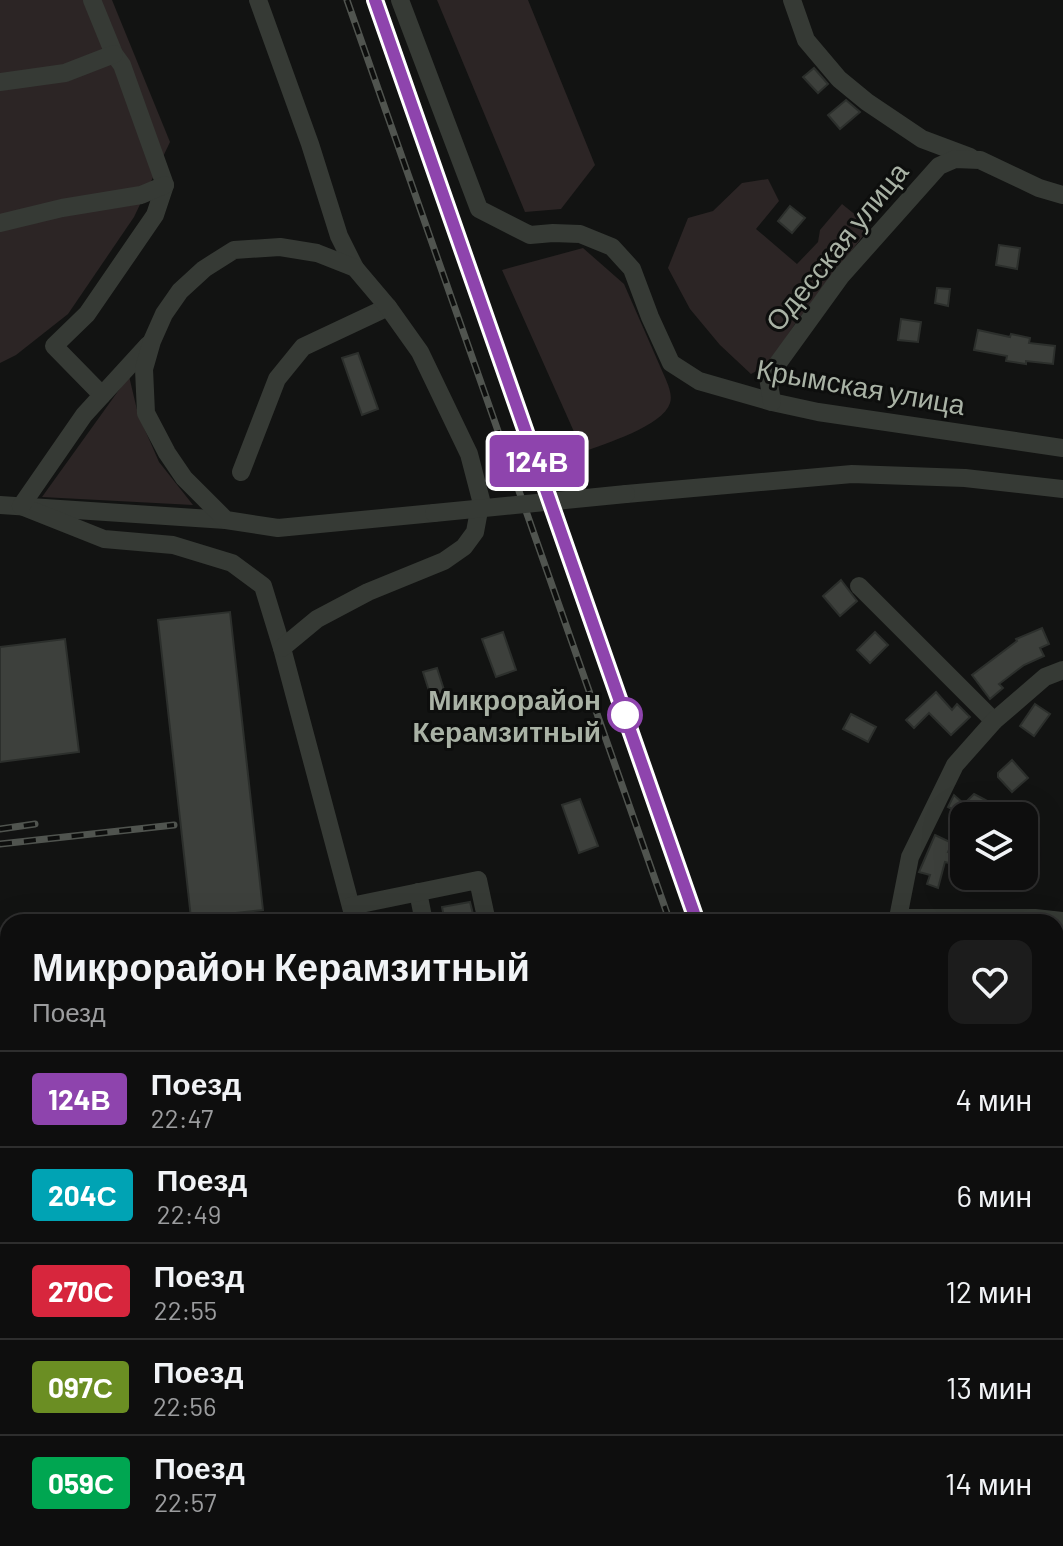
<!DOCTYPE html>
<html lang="ru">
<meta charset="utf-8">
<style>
:root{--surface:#0e0e0e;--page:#1c1c1c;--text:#f1f3f6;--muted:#9b9c9e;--line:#2e2e2e}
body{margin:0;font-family:Barlow,sans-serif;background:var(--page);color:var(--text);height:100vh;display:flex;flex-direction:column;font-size:30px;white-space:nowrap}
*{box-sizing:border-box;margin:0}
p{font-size:26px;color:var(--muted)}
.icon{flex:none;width:44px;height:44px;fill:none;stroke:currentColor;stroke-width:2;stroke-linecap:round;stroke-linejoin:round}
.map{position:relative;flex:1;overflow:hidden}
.drawer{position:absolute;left:0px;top:914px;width:1064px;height:632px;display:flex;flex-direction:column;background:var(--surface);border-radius:24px 24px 0 0;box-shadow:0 8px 32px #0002,0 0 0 2px var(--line)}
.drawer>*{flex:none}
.badge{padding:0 16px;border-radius:6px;font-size:28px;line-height:52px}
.fabs{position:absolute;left:950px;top:802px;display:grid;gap:16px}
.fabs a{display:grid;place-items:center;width:88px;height:88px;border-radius:16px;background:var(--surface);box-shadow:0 8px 32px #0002,0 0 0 2px var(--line);font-size:40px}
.map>.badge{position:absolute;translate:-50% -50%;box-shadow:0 0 0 4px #fff}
.round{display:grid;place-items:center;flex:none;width:84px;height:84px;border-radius:16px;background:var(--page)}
.summary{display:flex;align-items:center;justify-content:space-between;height:136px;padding:0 32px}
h1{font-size:38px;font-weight:800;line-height:60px}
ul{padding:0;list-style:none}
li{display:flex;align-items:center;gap:24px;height:96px;padding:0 32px;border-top:2px solid var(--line)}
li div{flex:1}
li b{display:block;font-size:30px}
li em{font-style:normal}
li .badge{min-width:88px;font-weight:700;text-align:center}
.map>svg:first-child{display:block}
.green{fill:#2c2525}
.building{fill:#3d403c;stroke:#2c2f2c;stroke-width:2}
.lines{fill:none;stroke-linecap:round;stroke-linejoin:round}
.minor{stroke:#363a35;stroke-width:18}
.rail-casing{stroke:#50544f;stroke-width:7}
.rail{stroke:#0d0e0d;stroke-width:4;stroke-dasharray:12;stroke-linecap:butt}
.minor-bridge{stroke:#363a35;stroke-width:18}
.line-casing{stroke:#fff;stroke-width:18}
.line{stroke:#8e44ad;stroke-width:12}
.stop-dot{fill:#fff;stroke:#8e44ad;stroke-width:4}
.labels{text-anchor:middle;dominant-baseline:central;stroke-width:6;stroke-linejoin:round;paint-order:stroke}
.street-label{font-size:28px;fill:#a9b2a5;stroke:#0d0e0d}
.stop-label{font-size:28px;font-weight:bold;fill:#a9b2a5;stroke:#0d0e0d;text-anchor:end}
</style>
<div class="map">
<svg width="1063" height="1546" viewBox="0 0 1063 1546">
<rect width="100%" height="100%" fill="#121312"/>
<g class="green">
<polygon points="0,0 112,0 170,142 134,217 68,314 16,355 0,363"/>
<polygon points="437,0 528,0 595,165 561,209 525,212"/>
<polygon points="768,179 779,201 756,229 797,264 818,242 820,230 842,204 863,221 863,236 795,324 768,365 751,374 720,345 690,309 668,268 688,218 713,211 742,183"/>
<path d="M583 248 624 284 663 373C667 382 673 394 670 403 663 426 604 444 583 452L502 270Z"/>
<polygon points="129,376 138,414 159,462 193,505 42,497"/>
<polygon points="154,1538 384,1538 385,1546 156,1546"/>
</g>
<g class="building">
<polygon points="814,68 828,84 818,93 803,77"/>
<polygon points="846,100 860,112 840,129 828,115"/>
<polygon points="790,206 805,218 792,233 778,221"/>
<polygon points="999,245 1020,248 1017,269 996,265"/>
<polygon points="937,288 950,289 948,306 935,303"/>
<polygon points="901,319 921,322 918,342 898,340"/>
<polygon points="978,330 1010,337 1011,334 1030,338 1029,343 1055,346 1053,364 1026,361 1026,364 1006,361 1007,356 974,350"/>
<polygon points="358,353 378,409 362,415 342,358"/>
<polygon points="841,580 857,601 840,616 823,596"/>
<polygon points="230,612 263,910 191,918 158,620"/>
<polygon points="1042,628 1049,644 1040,648 1044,656 1024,665 999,684 1003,688 990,699 972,675 1017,641 1016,639"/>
<polygon points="503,632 516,670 496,677 482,639"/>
<polygon points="875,632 888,645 870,663 857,650"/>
<polygon points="65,639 79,752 0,762 0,647"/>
<polygon points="437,668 445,693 431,697 423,672"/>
<polygon points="936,692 952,710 957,704 970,717 951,735 929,713 914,728 906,720"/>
<polygon points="1035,704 1050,714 1034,736 1020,726"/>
<polygon points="851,714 876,727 868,742 843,729"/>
<polygon points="1012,760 1028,778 1012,792 998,777 998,773"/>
<polygon points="974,794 997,806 989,816 966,816 948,807 954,795 964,804"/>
<polygon points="580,799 598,846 579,853 562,805"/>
<polygon points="935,835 952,843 948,852 964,856 964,867 945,862 938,888 927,884 930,875 919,872"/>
<polygon points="470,902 475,922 445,922 442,907"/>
</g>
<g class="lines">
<g class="minor">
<polyline points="92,0 114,54 122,65 165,185 155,215 87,314 54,346 102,395"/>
<polyline points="258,0 310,144 339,236 355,268"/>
<polyline points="400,0 479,209 530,235 553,233 580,234 612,247 632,269 650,317 671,363 699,381 772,402 818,412 1063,448"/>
<polyline points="792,0 806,40 839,79 867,102 922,139 970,157"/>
<polyline points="0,82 65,73 114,54"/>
<polyline points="0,223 62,208 141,195 165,185"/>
<polyline points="772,402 768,377 841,276 939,166 955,159 980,160 1039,188 1063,195"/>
<polyline points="241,472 277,379 303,347 388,307"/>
<polyline points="626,494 852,474 965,478 1063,489"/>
<polyline points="0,505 226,520"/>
<polyline points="21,506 104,539 173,545 232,563 263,586 282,648 355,922"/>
<polyline points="21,506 84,415 148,345"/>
<polyline points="859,586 994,721"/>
<polyline points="282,648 317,619 368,592 444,561 464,547 475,532 481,500 469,454 420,352 388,307 355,268 317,253 280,247 234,250 204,269 180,291 164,314 152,341 144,369 146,413 167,453 184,478 226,520 278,528 434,513"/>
<polyline points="1063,670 1045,677 994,721 955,765 910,857 898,918 1035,918 1063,921"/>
<polyline points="418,892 424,922"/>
<polyline points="351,906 478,880 487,922"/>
<polyline points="1056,1021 1063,1038"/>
<polyline points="0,1154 8,1157"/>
<polyline points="0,1245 8,1238"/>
<polyline points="413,1538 414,1546"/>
<polyline points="510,1538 512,1546"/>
<polyline points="605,1538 606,1546"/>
</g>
<g class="rail-casing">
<g id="rail">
<polyline points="347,0 670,922"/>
<polyline points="375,0 697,922"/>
<polyline points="0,829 35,824"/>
<polyline points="0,844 174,825"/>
<polyline points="868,1538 869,1546"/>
<polyline points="892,1538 894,1546"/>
</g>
</g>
<use href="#rail" class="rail"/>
<polyline class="minor-bridge" points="434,513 626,494"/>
</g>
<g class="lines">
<g class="line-casing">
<polyline id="line" points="375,0 697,922"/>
</g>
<use href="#line" class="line"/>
</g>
<circle class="stop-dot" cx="625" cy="715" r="16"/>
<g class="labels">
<g class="street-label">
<text transform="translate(836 246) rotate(-51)">Одесская улица</text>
<text transform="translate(861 386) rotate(10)">Крымская улица</text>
</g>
<g class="stop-label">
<text x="601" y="699">Микрорайон<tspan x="601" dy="32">Керамзитный</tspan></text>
</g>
</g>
</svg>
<div class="fabs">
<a><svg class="icon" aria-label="layers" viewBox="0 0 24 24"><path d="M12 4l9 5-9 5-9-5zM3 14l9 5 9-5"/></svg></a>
</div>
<b class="badge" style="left:537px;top:461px;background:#8e44ad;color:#fff">124В</b>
<section class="drawer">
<div class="summary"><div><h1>Микрорайон Керамзитный</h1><p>Поезд</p></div><a class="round"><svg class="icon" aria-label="heart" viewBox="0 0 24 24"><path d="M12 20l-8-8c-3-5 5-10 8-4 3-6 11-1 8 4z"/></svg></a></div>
<ul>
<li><span class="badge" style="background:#8e44ad;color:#fff">124В</span><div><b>Поезд</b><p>22:47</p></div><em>4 мин</em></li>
<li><span class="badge" style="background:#00a3b4;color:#fff">204С</span><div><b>Поезд</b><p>22:49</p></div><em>6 мин</em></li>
<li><span class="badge" style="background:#d7263d;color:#fff">270С</span><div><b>Поезд</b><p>22:55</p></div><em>12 мин</em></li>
<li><span class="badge" style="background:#6b8e23;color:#fff">097С</span><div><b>Поезд</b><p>22:56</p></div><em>13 мин</em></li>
<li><span class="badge" style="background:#00a651;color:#fff">059С</span><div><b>Поезд</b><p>22:57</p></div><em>14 мин</em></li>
</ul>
</section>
</div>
